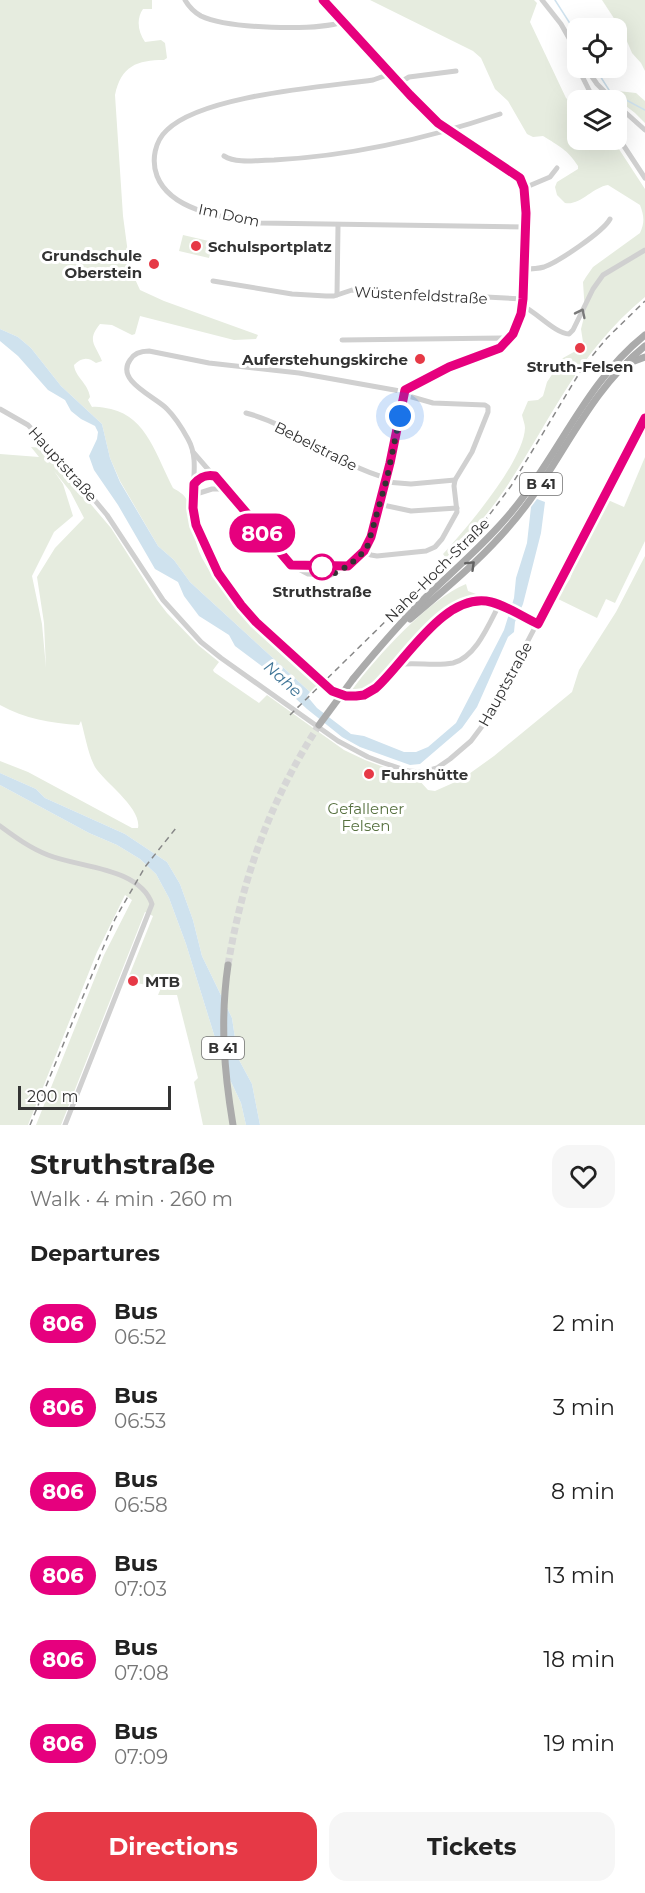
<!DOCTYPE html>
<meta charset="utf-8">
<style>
:root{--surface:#fff;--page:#f6f6f6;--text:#222;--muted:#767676;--accent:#e63946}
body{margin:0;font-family:Montserrat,sans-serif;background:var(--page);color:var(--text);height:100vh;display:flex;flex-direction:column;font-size:22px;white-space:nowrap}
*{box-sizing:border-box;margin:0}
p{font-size:20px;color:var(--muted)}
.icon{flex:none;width:33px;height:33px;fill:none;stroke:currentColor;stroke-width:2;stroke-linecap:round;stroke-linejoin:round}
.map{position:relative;height:1125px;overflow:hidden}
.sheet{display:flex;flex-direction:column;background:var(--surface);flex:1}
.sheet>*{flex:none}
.badge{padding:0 12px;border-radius:20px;font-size:21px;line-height:39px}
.fabs{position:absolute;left:567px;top:18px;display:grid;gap:12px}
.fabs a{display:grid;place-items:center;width:60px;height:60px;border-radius:12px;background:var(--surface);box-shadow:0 6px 24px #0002;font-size:30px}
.scale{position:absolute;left:18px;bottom:15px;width:153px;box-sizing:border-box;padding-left:6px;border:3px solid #333;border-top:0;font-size:16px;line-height:21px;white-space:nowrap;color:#333;-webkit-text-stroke:4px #fff;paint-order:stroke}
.you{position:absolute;width:30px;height:30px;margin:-15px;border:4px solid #fff;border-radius:50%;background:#1a73e8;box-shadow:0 0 0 9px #1a73e833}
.map>.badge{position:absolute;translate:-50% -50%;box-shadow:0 0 0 3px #fff}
h2{padding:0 30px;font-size:22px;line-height:54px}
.round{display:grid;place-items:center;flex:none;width:63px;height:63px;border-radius:18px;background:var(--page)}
.overview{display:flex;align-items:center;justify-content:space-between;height:102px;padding:0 30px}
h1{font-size:28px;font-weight:700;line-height:45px}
.cta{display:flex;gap:12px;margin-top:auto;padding:12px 30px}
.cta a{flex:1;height:69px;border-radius:18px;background:var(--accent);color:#fff;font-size:24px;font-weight:700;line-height:69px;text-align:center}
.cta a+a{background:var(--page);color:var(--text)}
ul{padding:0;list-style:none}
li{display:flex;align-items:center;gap:18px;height:84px;padding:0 30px}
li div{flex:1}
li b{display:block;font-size:22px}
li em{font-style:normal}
li .badge{min-width:66px;font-weight:700;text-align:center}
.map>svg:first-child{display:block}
.green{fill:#e6ecdf;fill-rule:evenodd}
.water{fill:#cfe2ee}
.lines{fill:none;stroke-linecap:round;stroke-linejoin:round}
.stream{stroke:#cfe2ee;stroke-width:1.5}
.major-tunnel{stroke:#d6d6d6;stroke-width:7;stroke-dasharray:7 3.5;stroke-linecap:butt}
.minor{stroke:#d0d0d0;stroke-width:5}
.major{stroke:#ababab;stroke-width:7}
.rail{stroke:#888;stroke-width:1.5;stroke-dasharray:6 4.5;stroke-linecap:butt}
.major-bridge{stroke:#ababab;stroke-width:7}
.oneway{stroke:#7a7a7a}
.oneway2{stroke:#636363}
.line-casing{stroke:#fff;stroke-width:14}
.line{stroke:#e6007e;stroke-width:9}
.walk{stroke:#333;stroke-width:6;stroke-dasharray:0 10.8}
.poi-dot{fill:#e63946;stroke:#fff;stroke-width:2}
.stop-dot{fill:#fff;stroke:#e6007e;stroke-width:3}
.labels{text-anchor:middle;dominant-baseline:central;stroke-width:6;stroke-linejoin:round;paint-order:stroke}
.shield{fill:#fff;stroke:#707070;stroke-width:1.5}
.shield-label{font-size:14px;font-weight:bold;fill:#333}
.street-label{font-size:15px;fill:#333;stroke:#fff}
.poi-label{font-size:15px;font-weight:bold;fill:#333;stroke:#fff;text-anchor:start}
.stop-label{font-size:15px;font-weight:bold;fill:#333;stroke:#fff}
.park-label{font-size:15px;fill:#56703f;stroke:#fff}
.water-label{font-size:16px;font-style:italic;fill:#3f7597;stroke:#fff}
</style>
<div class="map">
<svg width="645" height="1125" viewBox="0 0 645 1125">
<rect width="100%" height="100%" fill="#fff"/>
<g class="green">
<path d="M0 0H152V9H143C136 19 138 32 145 42L161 40 165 43 167 58 164 60C137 60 121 66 115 95L123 216 130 268 140 290 164 301 258 335 256 339 234 340 140 316 135 334 132 335 112 325 100 324C86 341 96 345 102 361L96 363C88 357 82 357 74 365 75 377 88 383 90 397L88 400 92 407C98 406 104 408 111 409 147 417 157 458 173 488 178 491 184 494 187 500 194 517 192 539 202 558 230 609 277 644 320 682L310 692 190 582 174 560 158 546 120 481 110 458 102 424 61 386 31 348 18 337 0 329Z"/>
<path d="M370 0H534L537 3 530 22 566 98 577 107 578 140H613L645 189V297C576 354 551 421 503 492 487 516 466 538 446 558L443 554C466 529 524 461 525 428 525 424 523 420 522 415L528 401 538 400 543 396 547 382 563 358 581 348 583 342 581 329 585 313 583 282 586 277 593 267 640 233C645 222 644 216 640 205L608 185C593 187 580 206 565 203L557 195 555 187 557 182 578 169V166C568 150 559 146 543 136L533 137 527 134 508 101 495 89 481 58 473 51Z"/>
<polygon points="602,0 645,0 645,71 641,63 632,53 623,32"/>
<polygon points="618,91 636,93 645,101 645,123 635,113 613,96"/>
<polygon points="183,235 213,242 209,258 179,251"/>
<path d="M31 447 43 448 111 528 157 600 167 613 198 645 219 662 213 670 214 672 259 703 267 695 344 750 365 760 405 775V778L418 779 428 790 435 791 462 779 494 756 572 692 579 670 616 612 645 556V1125H260L252 1084 238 1058 232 1018 202 956 193 920 180 884 167 862 125 834 45 798 36 789 0 773V761L28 772 132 828H138C142 808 105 783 95 767 88 754 85 735 81 721L79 725C51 723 25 719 0 705V454L39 457ZM54 471 70 491 84 518 55 548 37 577 44 623 46 668 42 624 32 576 54 532 73 516 63 484Z"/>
<polygon points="645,457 645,541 615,603 606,599 597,618 556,598 570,579 576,561 608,500 624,507"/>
<path d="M466 584 468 591 476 594 477 598 455 604 442 612 416 642 368 689 356 692 352 690C376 657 429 599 466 584Z"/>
<polygon points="0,785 89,833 117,845 140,859 156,874 169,898 186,944 224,1067 241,1103 246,1125 203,1125 194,1082 198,1078 177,995 158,995 161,988 127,981 153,916 145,912 61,1125 36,1125 104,955 132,900 125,895 97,952 28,1125 0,1125"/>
</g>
<g class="water">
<polygon points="0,329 18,337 31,348 61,386 102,424 110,458 120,482 158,546 174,560 190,582 310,692 307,696 317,708 351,734 364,736 404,752 416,752 428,747 456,723 504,630 514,598 516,578 527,543 531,507 537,499 545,502 541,533 523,604 515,622 514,632 508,637 477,707 462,728 420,764 410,765 360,747 342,737 307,709 281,685 271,673 235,646 229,635 199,616 184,596 178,582 155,569 118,505 94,470 89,456 97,439 98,432 95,426 81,419 71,411 65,400 48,390 18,356 0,341"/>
<polygon points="0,773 36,789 45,798 125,834 167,862 180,884 193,920 202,956 232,1018 238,1058 252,1084 260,1125 246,1125 241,1103 224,1067 186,944 169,898 156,874 140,859 117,845 89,833 0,785"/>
</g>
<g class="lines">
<g class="stream">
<polyline points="555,0 578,36"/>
<polyline points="595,68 609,90"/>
<polyline points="615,94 645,110"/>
</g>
<path class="major-tunnel" d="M228 965C243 876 270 801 319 725"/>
<g class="minor">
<path d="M185 0C189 7 194 12 201 16 228 29 315 31 343 22"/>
<path d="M323 0 410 95 438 123 520 178 524 188 526 213 523 299 521 314 513 334 499 349 449 367 412 387 400 391 299 373 209 363 149 351C142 351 134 353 130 360 115 381 156 397 167 409 175 417 182 428 188 439 201 462 189 489 194 514 196 526 202 537 207 548 231 600 259 625 301 663 312 673 325 688 339 694 394 714 424 595 484 601 503 603 521 616 538 624"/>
<polyline points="542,0 561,24 578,54"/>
<polyline points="577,53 575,62 594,100"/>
<polyline points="586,68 597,84 613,100"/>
<path d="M390 74 373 80C323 87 203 95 167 130 155 141 151 160 157 176 171 212 227 218 260 223L525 227"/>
<polyline points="399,83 409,77 456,71"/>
<polyline points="616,104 645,130"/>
<polyline points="616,134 645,178"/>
<path d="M224 156C237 164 258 160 274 160 352 156 426 139 500 114"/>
<polyline points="524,188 550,177 557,168"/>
<path d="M524 269C531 269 537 269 544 267 558 262 603 232 610 219"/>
<polyline points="213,281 292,294 326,296 334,296 352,290 523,299"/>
<polyline points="337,295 338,226"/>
<path d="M523 306C536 312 556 334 569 334L573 330 593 289 603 275 645 250"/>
<polyline points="342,340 501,338 508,340"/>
<polyline points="0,409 28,425 58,456 107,515 163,600 201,642 221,658 338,741 368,757 384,763 408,771 423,772 437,768 450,759 471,741 486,721 645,417"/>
<path d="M246 413C296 426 337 465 387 478"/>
<polyline points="193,452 291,565 308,574 331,575 348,566 364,551 371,537 387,478 405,390"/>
<polyline points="386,482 411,484 455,480"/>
<polyline points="194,484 202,476 215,476"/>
<polyline points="193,495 212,489 225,489"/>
<polyline points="378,504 411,511 457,508"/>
<polyline points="364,551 371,555 377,556 426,551 435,547 442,539 457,512 454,486 455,480 472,452 488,412 488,407 485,405 433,403 405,395"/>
<path d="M400 662 405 664C420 663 438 666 453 663 476 657 489 624 499 605"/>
<path d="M0 826C15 837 30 848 48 855 80 868 139 867 152 904L65 1125"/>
</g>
<g class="major">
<polyline points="629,363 645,357"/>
<path d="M410 619C453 583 497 546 530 500 568 447 593 388 645 346"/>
<path d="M353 679C376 651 400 623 426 597 455 569 487 542 513 510 560 453 586 382 645 335"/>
<path d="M228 965C220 1020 224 1071 233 1125"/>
</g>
<g class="rail">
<polyline points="290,715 445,563 481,526 511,486 583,367 607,338 645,301"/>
<polyline points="30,1125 115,919 145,867 176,828"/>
</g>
<polyline class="major-bridge" points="319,725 353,679"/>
</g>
<defs><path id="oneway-chevron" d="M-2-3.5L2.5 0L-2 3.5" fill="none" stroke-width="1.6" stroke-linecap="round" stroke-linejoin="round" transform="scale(1.5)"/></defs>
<use class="oneway" href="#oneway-chevron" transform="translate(581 313) rotate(-64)"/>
<use class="oneway2" href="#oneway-chevron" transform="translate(471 565) rotate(-44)"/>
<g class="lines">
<g class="line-casing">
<path id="line" d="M323 0 410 95 438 123 520 178 524 188 526 213 523 299 521 314 513 334 500 348 449 367 405 390 390 463 371 537 364 551 348 566 291 565 215 476C206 474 200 477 194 484L193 508 196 525 218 573 241 605 256 622 332 691 346 696H356L364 695 376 688C406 661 445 591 491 602 507 606 523 617 538 624L645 418"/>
</g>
<use href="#line" class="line"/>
<polyline class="walk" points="322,567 323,576 331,575 348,566 360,556 368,545 387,478 400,416"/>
</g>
<g class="poi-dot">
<circle cx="196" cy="246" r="6"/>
<circle cx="154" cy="264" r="6"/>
<circle cx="580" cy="348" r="6"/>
<circle cx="420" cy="359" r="6"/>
<circle cx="369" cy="774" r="6"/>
<circle cx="133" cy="981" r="6"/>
</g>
<circle class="stop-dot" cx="322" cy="567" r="12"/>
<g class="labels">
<g class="shield">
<rect x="520" y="473" width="42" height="22" rx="4.5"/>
<rect x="202" y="1037" width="42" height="22" rx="4.5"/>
</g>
<g class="shield-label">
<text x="541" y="484">B 41</text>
<text x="223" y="1048">B 41</text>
</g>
<g class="street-label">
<text transform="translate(229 215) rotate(12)">Im Dom</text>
<text transform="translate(421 295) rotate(3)">Wüstenfeldstraße</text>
<text transform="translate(316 446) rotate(27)">Bebelstraße</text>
<text transform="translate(63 464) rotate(48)">Hauptstraße</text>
<text transform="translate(437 570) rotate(-45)">Nahe-Hoch-Straße</text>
<text transform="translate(505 684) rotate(-61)">Hauptstraße</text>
</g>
<g class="poi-label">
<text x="208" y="246">Schulsportplatz</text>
<text x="142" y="255" text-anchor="end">Grundschule<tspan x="142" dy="17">Oberstein</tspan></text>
<text x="408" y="359" text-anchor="end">Auferstehungskirche</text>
<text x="580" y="366" text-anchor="middle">Struth-Felsen</text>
<text x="381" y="774">Fuhrshütte</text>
<text x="145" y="981">MTB</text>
</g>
<g class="stop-label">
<text x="322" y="591">Struthstraße</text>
</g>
<g class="park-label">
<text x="366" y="808">Gefallener<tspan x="366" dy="17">Felsen</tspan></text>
</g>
<g class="water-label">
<text transform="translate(283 679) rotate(42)">Nahe</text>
</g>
</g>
</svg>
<div class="fabs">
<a><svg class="icon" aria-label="locate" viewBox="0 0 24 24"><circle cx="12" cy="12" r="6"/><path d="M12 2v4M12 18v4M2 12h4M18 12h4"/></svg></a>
<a><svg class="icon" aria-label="layers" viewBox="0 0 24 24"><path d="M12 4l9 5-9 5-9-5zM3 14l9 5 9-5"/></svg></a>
</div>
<div class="scale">200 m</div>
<div class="you" style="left:400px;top:416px"></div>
<b class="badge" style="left:262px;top:533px;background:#e6007e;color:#fff">806</b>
</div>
<section class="sheet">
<div class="overview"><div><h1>Struthstraße</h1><p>Walk · 4 min · 260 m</p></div><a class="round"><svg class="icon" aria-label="heart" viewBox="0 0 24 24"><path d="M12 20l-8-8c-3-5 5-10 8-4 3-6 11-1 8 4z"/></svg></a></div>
<h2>Departures</h2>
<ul>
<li><span class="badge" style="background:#e6007e;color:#fff">806</span><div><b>Bus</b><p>06:52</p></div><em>2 min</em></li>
<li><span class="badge" style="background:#e6007e;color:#fff">806</span><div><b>Bus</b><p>06:53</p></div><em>3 min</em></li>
<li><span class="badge" style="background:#e6007e;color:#fff">806</span><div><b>Bus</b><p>06:58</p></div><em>8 min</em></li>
<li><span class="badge" style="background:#e6007e;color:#fff">806</span><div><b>Bus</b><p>07:03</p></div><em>13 min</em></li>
<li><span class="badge" style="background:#e6007e;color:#fff">806</span><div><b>Bus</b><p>07:08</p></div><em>18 min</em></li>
<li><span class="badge" style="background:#e6007e;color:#fff">806</span><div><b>Bus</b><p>07:09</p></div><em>19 min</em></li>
</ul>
<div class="cta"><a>Directions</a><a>Tickets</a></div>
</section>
